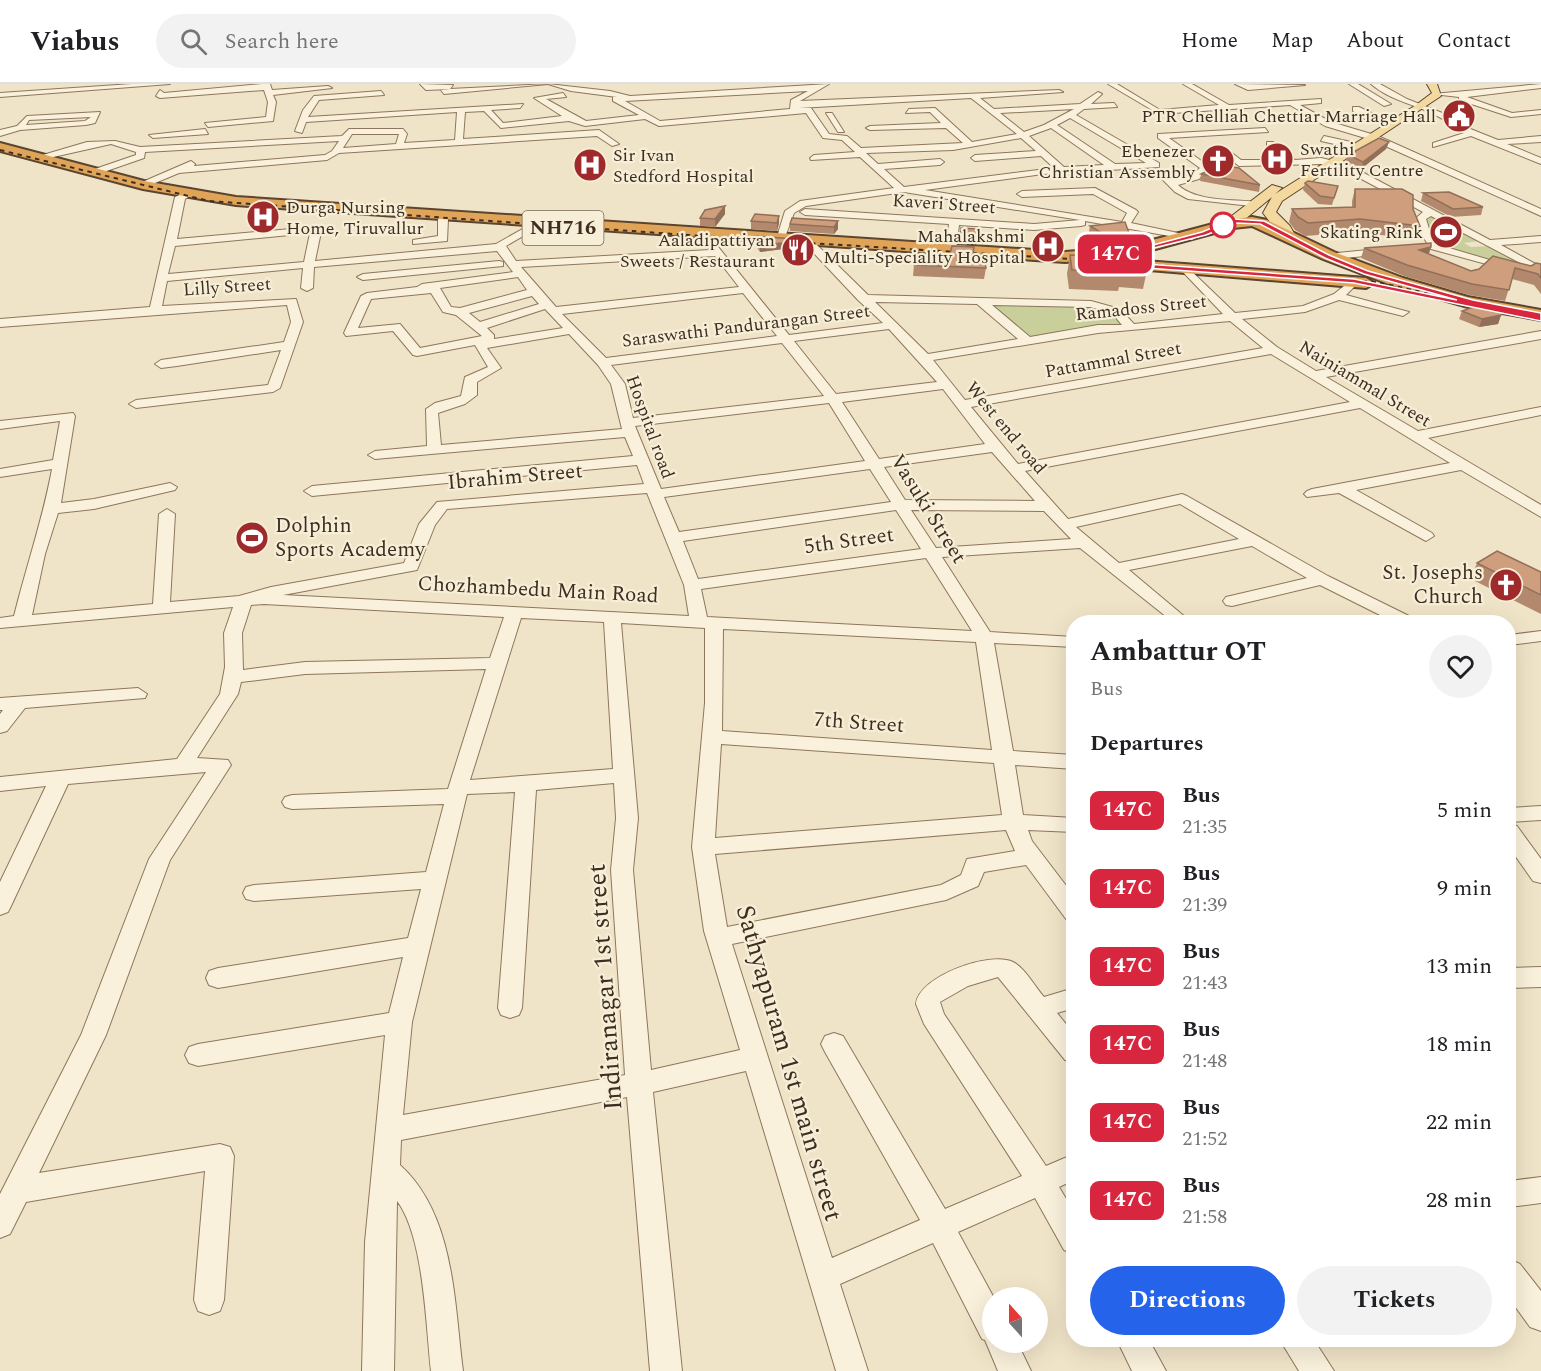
<!DOCTYPE html>
<style>
:root{--surface:#fff;--page:#f2f2f2;--text:#202124;--muted:#757577;--line:#e0e0e0;--accent:#2563eb}
body{margin:0;font-family:Spectral,serif;background:var(--page);color:var(--text);height:100vh;display:flex;flex-direction:column;font-size:22px;white-space:nowrap}
*{box-sizing:border-box;margin:0}
p{font-size:20px;color:var(--muted)}
.icon{flex:none;width:33px;height:33px;fill:none;stroke:currentColor;stroke-width:2;stroke-linecap:round;stroke-linejoin:round}
.map{position:relative;flex:1;overflow:hidden}
.drawer{position:absolute;left:1066px;top:531px;width:450px;height:732px;display:flex;flex-direction:column;background:var(--surface);border-radius:24px;box-shadow:0 6px 24px #0002}
.drawer>*{flex:none}
.badge{padding:0 12px;border-radius:9px;font-size:21px;line-height:39px}
.needle{width:39px;rotate:339deg}
.fabs{position:absolute;left:982px;top:1203px;display:grid;gap:12px}
.fabs a{display:grid;place-items:center;width:66px;height:66px;border-radius:50%;background:var(--surface);box-shadow:0 6px 24px #0002;font-size:30px}
.map>.badge{position:absolute;translate:-50% -50%;box-shadow:0 0 0 3px #fff}
h2{padding:0 24px;font-size:22px;line-height:54px}
.round{display:grid;place-items:center;flex:none;width:63px;height:63px;border-radius:32px;background:var(--page)}
.headline{display:flex;align-items:center;justify-content:space-between;height:102px;padding:0 24px}
h1{font-size:28px;font-weight:700;line-height:45px}
.primary-button{display:flex;gap:12px;margin-top:auto;padding:12px 24px}
.primary-button a{flex:1;height:69px;border-radius:36px;background:var(--accent);color:#fff;font-size:24px;font-weight:700;line-height:69px;text-align:center}
.primary-button a+a{background:var(--page);color:var(--text)}
ul{padding:0;list-style:none}
li{display:flex;align-items:center;gap:18px;height:78px;padding:0 24px}
li div{flex:1}
li b{display:block;font-size:22px}
li em{font-style:normal}
li .badge{min-width:66px;font-weight:700;text-align:center}
header{display:flex;align-items:center;gap:36px;box-sizing:border-box;height:84px;padding:0 30px;background:var(--surface);border-bottom:2px solid var(--line)}
header strong{font-size:28px}
nav{display:flex;gap:33px;margin-inline-start:auto;font-size:21px}
.search{width:420px;height:54px;background:var(--page);display:flex;align-items:center;gap:15px;box-sizing:border-box;padding:0 21px;border-radius:33px;color:var(--muted);font-size:22px}
.map>svg:first-child{display:block}
.green{fill:#c9cf9b}
.lines{fill:none;stroke-linecap:round;stroke-linejoin:round}
.minor-casing{stroke:#8d765c;stroke-width:2}
.major-casing{stroke:#5b4430;stroke-width:2}
.highway-casing{stroke:#5b4430;stroke-width:4}
.minor{fill:#faf1dc;fill-rule:evenodd}
.major{fill:#f3d9a0;fill-rule:evenodd}
.highway{fill:#e0a458;fill-rule:evenodd}
.rail{stroke:#3d2e20;stroke-width:2;stroke-dasharray:4.5 4.5;stroke-linecap:butt}
.wall{fill:#b2896c}
.shaded-wall{fill:#916f58}
.building{fill:#cf9f7d;stroke:#916f58;stroke-width:1.5}
.line{fill:#d7263d;stroke:#fff;stroke-width:1.5;fill-rule:evenodd}
.stop-dot{fill:#fff;stroke:#d7263d;stroke-width:3}
.labels{text-anchor:middle;dominant-baseline:central;stroke-width:4.5;stroke-linejoin:round;paint-order:stroke}
.far-poi-label{font-size:18px;fill:#3d2e20;stroke:#f7eed8;text-anchor:end}
.far-street-label{font-size:18px;fill:#3d2e20;stroke:#f7eed8}
.shield{fill:#f7eed8;stroke:#756857;stroke-width:1.5}
.shield-label{font-size:20px;font-weight:bold;fill:#3d2e20}
.street-label{font-size:21px;fill:#3d2e20;stroke:#f7eed8}
.poi-label{font-size:21px;fill:#3d2e20;stroke:#f7eed8;text-anchor:start}
.near-street-label{font-size:26px;fill:#3d2e20;stroke:#f7eed8}
</style>
<header>
<strong>Viabus</strong>
<div class="search"><svg class="icon" aria-label="search" viewBox="0 0 24 24"><circle cx="10" cy="10" r="6"/><path d="M15 15l6 6"/></svg>Search here</div>
<nav><a>Home</a><a>Map</a><a>About</a><a>Contact</a></nav>
</header>
<div class="map">
<svg width="1541" height="1287" viewBox="0 0 1541 1287">
<rect width="100%" height="100%" fill="#f0e4c8"/>
<g class="green">
<polygon points="1433,131 1480,157 1464,159 1471,163 1490,162 1541,190 1441,164 1427,148 1423,134"/>
<polygon points="985,218 1086,220 1113,227 1127,243 1029,255"/>
</g>
<g class="lines">
<g class="minor-casing">
<g id="minor">
<polygon points="132,0 170,0 0,13 0,9"/>
<polygon points="262,0 270,0 272,6 328,2 332,4 273,11 276,18 273,37 208,43 205,39 266,33 268,18 264,6 160,14 156,12 160,6 164,9"/>
<polygon points="420,0 453,1 450,5 548,0 444,10 441,6 450,5 426,6"/>
<path d="M548 0 610 7 630 12 829 0 800 17 1059 6 1063 8 980 14 994 25 1080 20 1098 8 1102 10 1091 20 1114 19 1117 23 1084 25 1076 31 1159 79V83L1043 90 925 106 1122 138 1127 129 1093 110 1022 113 1017 110 1022 107 1095 104 1136 126 1138 128 1131 139 1197 153 1192 156 1085 137V141L1081 142 1034 146 959 141 956 165 951 168 946 165 949 140 805 131 800 128 805 125 1034 140 1080 136 904 108 806 122 794 129 784 156H776L785 127 800 117 894 104 860 73 811 76 810 74 814 71 855 68 842 56 823 54 806 29 659 42 645 35 585 42 569 37 501 44 484 27 465 28 463 55 599 46 619 60 612 62 597 52 339 69 327 76 179 89 143 104 140 103V99L191 77 195 80 194 82 325 71 332 67 339 57 145 68 144 74 95 91 92 90V86L136 71V68L111 60 40 76 36 73 87 58 115 57 140 63 342 52 349 45H403L407 50 404 59 455 56 457 28 306 38 302 49 295 47 303 26 314 12 381 7 384 11 319 16 308 33 523 20 520 24 491 26 503 39 562 32 534 14 563 9 566 13 546 15 586 37 639 31 613 17V13H617L571 7ZM808 7 791 16 790 25 660 37 625 17ZM971 14 1017 50 972 58 935 24 909 25 906 29 930 28 941 39 870 42 866 44 870 46 946 44 963 59 861 64 847 52 829 50 811 24H799ZM1074 25 1044 41 1024 48 1000 29ZM1070 34 1146 79 1115 80 1057 41ZM1051 44 1104 81 1064 83 1029 52ZM352 50H399L396 60 343 64ZM1021 54 1036 67 975 71 971 74 975 77 1041 72 1054 84 904 103 884 85 940 81 944 78 940 75 878 80 866 69 953 66Z"/>
<polygon points="1108,0 1117,0 1160,26 1219,21 1183,0 1192,0 1229,21 1321,15 1321,19 1300,21 1331,38 1378,52 1541,125 1541,132 1372,56 1325,42 1290,21 1159,30"/>
<polygon points="1235,0 1305,1 1248,6"/>
<polygon points="1349,0 1358,0 1391,20 1384,22"/>
<path d="M1371 0H1380L1407 15 1450 32 1458 40 1498 56 1541 52V58L1507 60 1541 74V80L1471 52 1433 63V59L1464 49C1455 45 1451 41 1444 36 1422 21 1393 19 1371 0Z"/>
<polygon points="1541,0 1541,4 1467,13 1512,29 1541,26 1541,30 1511,33 1459,16 1459,13 1433,10"/>
<polygon points="1353,23 1359,23 1390,38 1386,40 1365,35 1353,27"/>
<path d="M100 28 95 39 86 41 20 46 0 52V46L17 42 27 32ZM91 33 85 37 26 41 29 36Z"/>
<polygon points="826,29 832,29 844,48 838,48"/>
<path d="M1265 44 1268 48 1169 54 1210 83 1199 95 1178 101C1196 118 1233 115 1257 118L1260 119V123L1188 115 1175 108 1162 95 1167 92 1173 96 1192 91 1200 84 1158 54V50Z"/>
<polygon points="205,45 208,50 153,54 149,51"/>
<polygon points="1324,52 1351,58 1352,60 1348,63 1321,57"/>
<polygon points="1267,58 1273,58 1295,76 1321,74 1347,80 1490,156 1541,152 1541,158 1501,161 1541,183 1541,190 1431,132 1426,135 1430,148 1439,161 1517,184 1512,187 1431,165 1420,148 1416,134 1423,128 1341,84 1322,80 1239,82 1216,64 1223,62 1241,76 1284,76 1267,62"/>
<path d="M188 107 193 110 185 115 177 155 314 143 321 148 315 177 496 160 533 139 537 140V144L506 162 516 177 710 166 701 154 708 147 712 148 711 154 789 251 883 239 858 216 808 163 810 156 815 153 820 156 817 161 868 211 1091 217 1120 225 1134 240 1223 230 1181 186V182L1185 181 1235 229 1303 222 1334 210 1354 194 1360 197 1346 211 1409 228 1403 232 1339 216 1305 228 1242 235 1277 263 1316 287 1541 247V255L1326 293 1418 347 1541 323V331L1428 354 1541 421V433L1461 386 1356 406 1432 449 1434 452 1426 457 1339 409 1307 413 1304 410 1307 407 1312 405 1450 379 1360 324 1025 387 1068 435 1182 410 1187 412 1328 492 1413 534 1416 538H1394L1320 501 1232 522 1226 521 1223 517 1226 513 1307 494 1252 462 1129 486 1191 538H1173L1080 464 942 473 990 548 1074 553V563L994 559 1013 667 1074 671V685L1015 681 1023 731 1074 734V748L1028 746 1032 757 1074 812V838L1066 835 1026 781 984 788 978 802 946 816 732 860 832 1174 920 1136 825 968 821 960 825 952 834 949 843 952 945 1125 1022 1092 924 940 916 920C919 892 990 867 1013 878 1025 884 1035 903 1044 913L1074 904V924L1057 929 1074 950V979L1065 976 998 893 968 902 940 918 944 930 1046 1082 1074 1070V1096L1059 1103 1074 1128V1170L1064 1166 1035 1114 958 1148 994 1214 993 1258H1017L1031 1287H998L985 1256 982 1255 933 1159 840 1200 868 1287H836L746 987 653 1008 682 1287H650L627 1013 401 1056 400 1081C455 1131 454 1218 463 1287H431C426 1243 424 1152 397 1117L394 1287H362L365 1158 385 951 198 982 189 979 185 971 189 963 198 960 389 929 403 873 218 904 209 901 206 894 209 887 218 884 408 854 421 805 254 817 246 815 243 809 246 803 254 801 426 788 444 720 292 725 285 723 282 718 285 713 292 711 448 705 486 585 305 590 241 598 238 610 197 674 228 676 231 681 170 776 106 951 39 1089 220 1060 230 1063 234 1072 224 1216 220 1227 209 1231 198 1227 194 1216 205 1087 26 1118 10 1150 0 1154V1110L81 951 149 775 206 688 68 700 11 822 8 828 0 831V798L46 702 0 707V693L177 675 220 610 225 583 224 549 233 523 0 544V534L14 532C26 483 43 435 52 385L0 393V385L53 376 60 337 0 345V337L73 329 75 332 61 419 94 415 170 399 177 403 175 406 94 425 58 429 45 470 32 531 153 520 159 430 167 425 175 430 170 518 239 512 271 503 404 479 419 440 437 418 644 400 637 381 312 412 304 407 312 402 633 372 625 353 375 375 368 371 375 367 427 362 426 325 435 319 461 312 465 293 488 283 475 261 417 272 413 271 393 247 346 252 344 249 361 212 367 209 417 203 422 200 513 188 497 167 314 183 313 204 307 207 301 204 303 184 167 197 162 222 296 215 303 238 280 304 273 308 136 324 129 320 136 316 268 301 281 266 177 282 161 284 155 280 161 276 284 258 291 238 287 221 0 243V235L150 223 175 113ZM310 149 304 178 168 190 175 162ZM715 172 739 203 556 223 521 183ZM518 193 527 206 460 224 451 223 440 204ZM431 209 443 228 456 231 482 252 420 264 400 240 358 244 371 215ZM743 209 777 252 606 274 562 230ZM532 212 539 220 480 238 469 229ZM875 218 977 220 1018 255 928 270ZM992 221 1090 223 1112 229 1122 241H1098L1030 253ZM545 225 563 244 494 255V251L487 244ZM1230 237 1263 264 965 316 933 276 1098 249ZM889 245 937 298 836 310 794 257ZM569 250 598 281 611 300 622 345 441 361 438 329 465 320 477 311V298L501 284 487 264ZM782 259 824 312 633 334 625 300 611 281ZM1271 270 1350 318 1018 380 971 323ZM943 305 985 360 879 375 842 318ZM829 319 865 377 661 405 635 342ZM992 368 1035 417 905 416 884 383ZM870 385 891 418 679 448 664 413ZM647 409 684 501 689 532 283 511 417 486 435 441 447 425ZM1180 420 1239 455 1119 479 1076 443ZM896 426 921 465 698 495 683 457ZM911 426 1044 427 1071 455 936 464ZM926 474 972 547 707 533 701 505ZM264 520 504 533 490 574 305 578 243 586 242 549 251 521ZM521 534 604 538 613 685 470 696ZM621 539 705 544V619L692 763 704 847 740 966 651 986 633 786 638 734ZM723 545 976 558 992 666 722 647ZM721 660 994 679 1002 731 715 754ZM614 699 616 734 611 786 625 991 403 1031 412 938 467 710 515 708 498 924 501 931 510 934 519 931 522 924 536 706ZM1006 746 1015 767 967 775 961 791 941 801 727 843 715 770Z"/>
<polygon points="443,132 448,135 447,157 413,160 413,156 438,152 438,135"/>
<polygon points="1388,164 1392,165 1392,169 1327,176 1322,173 1327,170"/>
<polygon points="499,177 503,178 503,182 363,196 357,193 363,190"/>
<polygon points="1541,547 1541,557 1509,561 1509,551"/>
<polygon points="138,604 147,610 145,614 25,624 7,647 0,649 0,630 3,626 0,626 0,614"/>
<polygon points="1541,722 1541,736 1509,738 1509,724"/>
<polygon points="1509,739 1517,742 1541,775 1541,799 1533,797 1509,763"/>
<polygon points="1541,883 1541,903 1509,904 1509,884"/>
<polygon points="1541,1093 1541,1119 1509,1123 1509,1097"/>
<polygon points="1509,1175 1520,1180 1541,1207 1541,1247 1530,1243 1509,1214"/>
<polygon points="1117,1256 1149,1256 1166,1287 1132,1287"/>
<polygon points="1280,1256 1314,1256 1334,1287 1299,1287"/>
</g>
</g>
<g class="major-casing">
<polygon id="major" points="1427,0 1437,0 1441,12 1282,117 1276,128 1290,142 1296,153 1294,156 1284,156 1263,129 1272,113 1239,140 1229,140 1229,134 1272,101 1282,104 1275,110 1416,21 1432,9"/>
</g>
<g class="highway-casing">
<g id="highway">
<polygon points="0,59 144,97 236,113 1065,168 1126,163 1232,135 1252,133 1267,136 1334,168 1403,194 1468,213 1541,226 1541,236 1468,223 1391,201 1323,175 1252,142 1233,144 1126,173 1065,178 236,121 143,105 0,67"/>
<polygon points="1119,175 1366,194 1374,199 1366,204 1113,183 1111,180 1113,177"/>
</g>
</g>
<use href="#minor" class="minor"/>
<use href="#major" class="major"/>
<use href="#highway" class="highway"/>
<g class="rail">
<polyline points="0,66 209,117 772,157"/>
<polyline points="793,158 1087,176"/>
<polyline points="1129,179 1376,198 1541,234"/>
</g>
</g>
<g class="wall">
<polygon points="1389,58 1386,65 1361,85 1346,77 1348,71"/>
<polygon points="1201,90 1260,101 1259,108 1200,97"/>
<polygon points="1305,99 1338,102 1332,121 1318,120 1303,106"/>
<polygon points="1355,105 1413,125 1420,142 1415,155 1356,148 1305,152 1295,146 1289,138 1292,125 1352,123 1352,117"/>
<polygon points="1423,109 1483,123 1481,131 1451,133 1421,117"/>
<polygon points="725,122 725,130 715,143 700,142 700,134"/>
<polygon points="751,137 779,139 777,147 751,145"/>
<polygon points="838,137 838,145 834,150 790,147 790,140"/>
<polygon points="1090,142 1127,160 1103,163 1088,153"/>
<polygon points="961,144 977,145 975,160 959,159"/>
<polygon points="754,152 812,163 811,170 784,169 783,165 760,168 754,159"/>
<polygon points="1364,164 1429,170 1471,187 1531,182 1541,180 1541,210 1534,201 1512,195 1505,217 1469,211 1404,192 1361,174"/>
<polygon points="973,170 986,184 984,195 913,192 914,181"/>
<polygon points="1070,171 1147,186 1143,205 1119,203 1118,207 1069,205 1067,190"/>
<polygon points="1462,227 1501,231 1498,240 1479,243 1459,235"/>
<polygon points="1477,479 1541,488 1541,530 1471,495"/>
<polygon points="1509,762 1514,770 1509,778"/>
</g>
<g class="shaded-wall">
<polygon points="1389,58 1386,65 1361,85 1363,78"/>
<polygon points="725,122 725,130 715,143 715,135"/>
<polygon points="779,132 779,139 777,147 777,139"/>
<polygon points="838,137 838,145 834,150 834,143"/>
<polygon points="1129,149 1127,160 1103,163 1105,151"/>
<polygon points="783,159 783,165 760,168 760,161"/>
<polygon points="1431,163 1428,173 1419,166"/>
<polygon points="1501,231 1498,240 1479,243 1482,235"/>
</g>
<g class="building">
<polygon points="1379,54 1389,58 1363,78 1348,71"/>
<polygon points="1220,81 1239,84 1260,101 1201,90"/>
<polygon points="1308,97 1338,102 1334,114 1320,112 1305,99"/>
<polygon points="1355,105 1402,105 1413,111 1413,125 1420,142 1360,135 1308,139 1298,133 1292,125 1355,123"/>
<polygon points="1449,108 1483,123 1453,125 1423,109"/>
<polygon points="725,122 715,135 700,134 705,126"/>
<polygon points="755,130 779,132 777,139 751,137"/>
<polygon points="792,134 838,137 834,143 790,140"/>
<polygon points="1125,138 1129,149 1105,151 1090,142"/>
<polygon points="961,144 977,145 976,152 960,151"/>
<polygon points="754,152 806,156 812,163 784,162 783,159 760,161"/>
<polygon points="1431,159 1431,163 1419,166 1471,187 1479,185 1493,172 1531,182 1536,179 1541,180 1541,194 1538,190 1515,184 1509,206 1472,200 1407,181 1364,164"/>
<polygon points="952,162 974,163 973,170 983,171 986,184 914,181 917,169 950,170"/>
<polygon points="1070,171 1142,172 1147,186 1120,184 1121,188 1072,186"/>
<polygon points="1485,219 1504,223 1501,231 1482,235 1462,227"/>
<polygon points="1497,467 1541,488 1541,511 1477,479"/>
<polygon points="1509,762 1514,770 1509,770"/>
</g>
<path class="line" d="M1234 135 1264 137 1329 171 1368 187 1473 216 1541 229V237L1354 199 1132 183 1104 174 1202 148ZM1235 139 1260 140 1325 174 1364 190 1457 216 1354 195 1132 179 1114 174 1206 151Z"/>
<defs>
<g id="civic-disc" transform="scale(1.725)"><circle r="9.5" fill="#9e2a2b" stroke="#f7eed8"/><path d="M-.6-6.5H3V-4.5H.6V-3L4-1V1h2V6H-6V1h2V-1L-.6-3ZM-1.2 2.5V6h2.4V2.5Z" fill="#fff"/></g>
<g id="hospital-disc" transform="scale(1.725)"><circle r="9.5" fill="#9e2a2b" stroke="#f7eed8"/><path d="M-5-5h3v3.5h4V-5h3V5h-3V1.5h-4V5h-3Z" fill="#fff"/></g>
<g id="church-disc" transform="scale(1.725)"><circle r="9.5" fill="#9e2a2b" stroke="#f7eed8"/><path d="M-1.2-6h2.4v3.5h3.3v2.4h-3.3V6h-2.4V-.1h-3.3v-2.4h3.3Z" fill="#fff"/></g>
<g id="stadium-disc" transform="scale(1.725)"><circle r="9.5" fill="#9e2a2b" stroke="#f7eed8"/><path d="M0-5a6.5 5 0 1 0 0 10a6.5 5 0 1 0 0-10ZM-3.5-1.8h7v3.6h-7Z" fill="#fff"/></g>
<g id="restaurant-disc" transform="scale(1.725)"><circle r="9.5" fill="#9e2a2b" stroke="#f7eed8"/><path d="M-5-6h1v4h1v-4h1v4h1v-4h1v5L-1.5 .5V6h-2V.5L-5-1ZM5-6V6H3V1.5H1.5Q1.5-4 5-6Z" fill="#fff"/></g>
</defs>
<g fill-rule="evenodd">
<use href="#civic-disc" x="1459" y="32"/>
<use href="#hospital-disc" x="1277" y="75"/>
<use href="#church-disc" x="1218" y="77"/>
<use href="#hospital-disc" x="590" y="81"/>
<use href="#hospital-disc" x="263" y="133"/>
<use href="#stadium-disc" x="1446" y="148"/>
<use href="#hospital-disc" x="1048" y="162"/>
<use href="#restaurant-disc" x="798" y="166"/>
<use href="#stadium-disc" x="252" y="454"/>
<use href="#church-disc" x="1506" y="501"/>
</g>
<circle class="stop-dot" cx="1223" cy="141" r="12"/>
<g class="labels">
<g class="far-poi-label">
<text x="1436" y="32">PTR Chelliah Chettiar Marriage Hall</text>
<text x="1300" y="65" text-anchor="start">Swathi<tspan x="1300" dy="21">Fertility Centre</tspan></text>
<text x="1195" y="67">Ebenezer<tspan x="1195" dy="21">Christian Assembly</tspan></text>
<text x="613" y="71" text-anchor="start">Sir Ivan<tspan x="613" dy="21">Stedford Hospital</tspan></text>
<text x="286" y="123" text-anchor="start">Durga Nursing<tspan x="286" dy="21">Home, Tiruvallur</tspan></text>
<text x="1423" y="148">Skating Rink</text>
<text x="1025" y="152">Mahalakshmi<tspan x="1025" dy="21">Multi-Speciality Hospital</tspan></text>
<text x="775" y="156">Aaladipattiyan<tspan x="775" dy="21">Sweets / Restaurant</tspan></text>
</g>
<g class="far-street-label">
<text transform="translate(944 120) rotate(4)">Kaveri Street</text>
<text transform="translate(227 203) rotate(-4)">Lilly Street</text>
<text transform="translate(1141 224) rotate(-6)">Ramadoss Street</text>
<text transform="translate(746 242) rotate(-7)">Saraswathi Pandurangan Street</text>
<text transform="translate(1113 276) rotate(-10)">Pattammal Street</text>
<text transform="translate(1365 300) rotate(31)">Nainiammal Street</text>
<text transform="translate(650 343) rotate(70)">Hospital road</text>
<text transform="translate(1006 344) rotate(50)">West end road</text>
</g>
<rect class="shield" x="522.5" y="127" width="81" height="34" rx="4.5"/>
<g class="shield-label">
<text x="563" y="144">NH716</text>
</g>
<g class="street-label">
<text transform="translate(515 393) rotate(-5)">Ibrahim Street</text>
<text transform="translate(928 425) rotate(58)">Vasuki Street</text>
<text transform="translate(849 457) rotate(-8)">5th Street</text>
<text transform="translate(538 506) rotate(3)">Chozhambedu Main Road</text>
<text transform="translate(859 639) rotate(4)">7th Street</text>
</g>
<g class="poi-label">
<text x="275" y="442">Dolphin<tspan x="275" dy="24">Sports Academy</tspan></text>
<text x="1483" y="489" text-anchor="end">St. Josephs<tspan x="1483" dy="24">Church</tspan></text>
</g>
<g class="near-street-label">
<text transform="translate(605 903) rotate(-94)">Indiranagar 1st street</text>
<text transform="translate(789 979) rotate(74)">Sathyapuram 1st main street</text>
</g>
</g>
</svg>
<div class="fabs">
<a><svg class="needle" viewBox="-14 -14 28 28"><path d="M0-13l5 13h-10z" fill="#e53935"/><path d="M0 13l5-13h-10z" fill="#757577"/></svg></a>
</div>
<b class="badge" style="left:1115px;top:170px;background:#d7263d;color:#fff">147C</b>
<section class="drawer">
<div class="headline"><div><h1>Ambattur OT</h1><p>Bus</p></div><a class="round"><svg class="icon" aria-label="heart" viewBox="0 0 24 24"><path d="M12 20l-8-8c-3-5 5-10 8-4 3-6 11-1 8 4z"/></svg></a></div>
<h2>Departures</h2>
<ul>
<li><span class="badge" style="background:#d7263d;color:#fff">147C</span><div><b>Bus</b><p>21:35</p></div><em>5 min</em></li>
<li><span class="badge" style="background:#d7263d;color:#fff">147C</span><div><b>Bus</b><p>21:39</p></div><em>9 min</em></li>
<li><span class="badge" style="background:#d7263d;color:#fff">147C</span><div><b>Bus</b><p>21:43</p></div><em>13 min</em></li>
<li><span class="badge" style="background:#d7263d;color:#fff">147C</span><div><b>Bus</b><p>21:48</p></div><em>18 min</em></li>
<li><span class="badge" style="background:#d7263d;color:#fff">147C</span><div><b>Bus</b><p>21:52</p></div><em>22 min</em></li>
<li><span class="badge" style="background:#d7263d;color:#fff">147C</span><div><b>Bus</b><p>21:58</p></div><em>28 min</em></li>
</ul>
<div class="primary-button"><a>Directions</a><a>Tickets</a></div>
</section>
</div>
